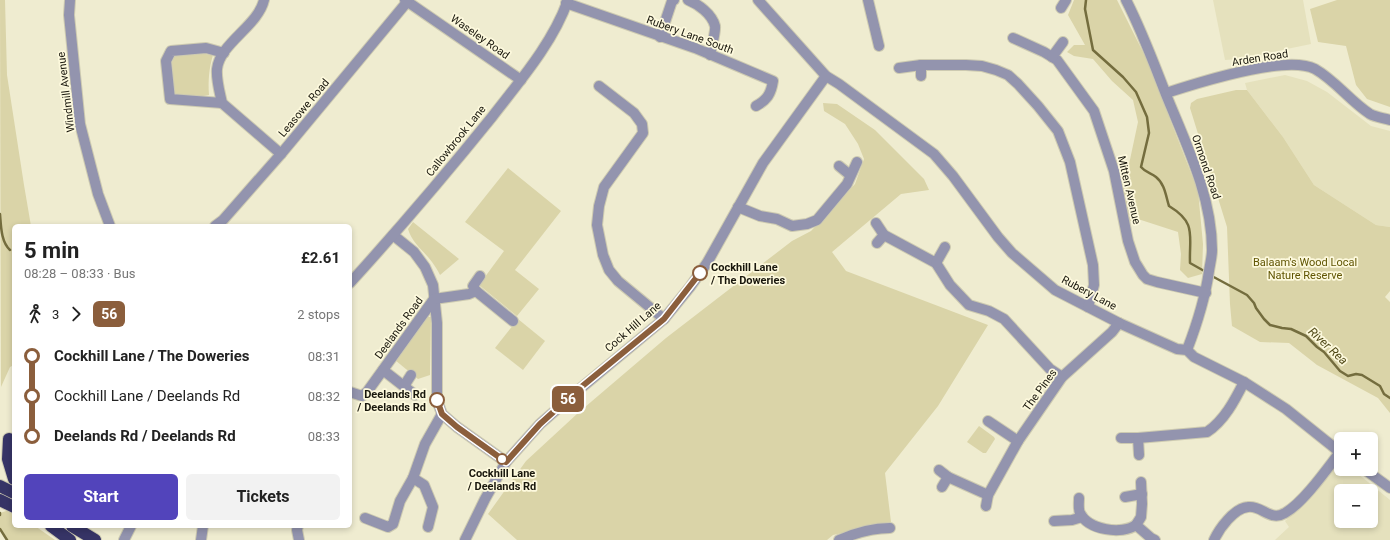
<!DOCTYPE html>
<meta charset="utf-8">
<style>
:root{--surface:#fff;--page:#f2f2f2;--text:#222;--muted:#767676;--accent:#5244bb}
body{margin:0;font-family:Roboto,sans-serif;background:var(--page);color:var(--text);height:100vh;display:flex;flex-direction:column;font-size:15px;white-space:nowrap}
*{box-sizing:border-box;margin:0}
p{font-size:13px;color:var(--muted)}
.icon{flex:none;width:22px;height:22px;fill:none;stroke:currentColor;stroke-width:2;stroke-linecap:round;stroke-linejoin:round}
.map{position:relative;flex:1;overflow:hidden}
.sheet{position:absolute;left:12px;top:224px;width:340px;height:304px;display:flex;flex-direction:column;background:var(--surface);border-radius:6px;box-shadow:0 2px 6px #0003}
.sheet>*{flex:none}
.badge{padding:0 8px;border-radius:6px;font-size:14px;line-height:26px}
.controls{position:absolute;left:1334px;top:432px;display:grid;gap:8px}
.controls a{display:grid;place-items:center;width:44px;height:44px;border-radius:6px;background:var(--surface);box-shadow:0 2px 6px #0003;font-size:20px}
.map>.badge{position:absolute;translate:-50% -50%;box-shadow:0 0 0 2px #fff}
.legs{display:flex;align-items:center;gap:6px;height:44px;padding:0 12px;font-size:13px}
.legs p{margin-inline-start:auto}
.headline{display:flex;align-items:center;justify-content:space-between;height:68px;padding:0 12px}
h1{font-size:22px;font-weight:700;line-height:30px}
.action{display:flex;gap:8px;margin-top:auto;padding:8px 12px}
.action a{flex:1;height:46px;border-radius:6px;background:var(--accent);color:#fff;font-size:16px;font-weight:700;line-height:46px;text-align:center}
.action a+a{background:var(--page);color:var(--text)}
ul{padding:0 12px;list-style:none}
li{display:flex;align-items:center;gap:14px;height:40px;font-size:15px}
li i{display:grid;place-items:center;width:6px;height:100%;margin:0 5px;background:currentColor}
li i::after{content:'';width:10px;height:10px;margin:-5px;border:3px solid;border-radius:50%;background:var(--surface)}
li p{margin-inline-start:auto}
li:first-child i{background:linear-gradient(#0000 50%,currentColor 0)}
li:last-child i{background:linear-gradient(currentColor 50%,#0000 0)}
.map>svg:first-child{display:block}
.built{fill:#e5e1bd;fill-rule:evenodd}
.green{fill:#dad4a8}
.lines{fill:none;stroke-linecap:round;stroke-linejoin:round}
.stream{stroke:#746d3e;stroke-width:2.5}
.minor-casing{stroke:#cdcab1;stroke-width:12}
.highway-casing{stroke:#cdcab1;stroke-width:14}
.minor{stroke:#9394ae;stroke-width:10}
.highway{stroke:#363466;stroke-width:12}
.line-1-casing{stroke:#fff;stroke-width:9}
.line-1{stroke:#8b5e3c;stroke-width:6}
.stop-1-dot{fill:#fff;stroke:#8b5e3c;stroke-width:2}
.labels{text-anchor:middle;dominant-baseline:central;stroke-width:3.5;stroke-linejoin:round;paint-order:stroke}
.street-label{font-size:11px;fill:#18160c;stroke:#fdf9dd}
.park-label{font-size:11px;fill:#605503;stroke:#fdf9dd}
.stop-label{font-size:11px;font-weight:bold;fill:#18160c;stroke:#fdf9dd;text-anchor:start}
.water-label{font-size:12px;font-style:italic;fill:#504917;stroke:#fdf9dd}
</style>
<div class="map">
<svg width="1390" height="540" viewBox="0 0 1390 540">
<rect width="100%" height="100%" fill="#efecd0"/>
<g class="built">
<polygon points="1213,0 1303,0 1311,44 1239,59 1225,60"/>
<polygon points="1285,75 1307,81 1327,92 1371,126 1390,131 1390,227 1376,225 1314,185 1283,137 1247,90 1245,83"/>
<path d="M1341 462V469H1352L1390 500V540H1275L1289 527 1285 521 1303 505ZM1341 491H1371V521H1341Z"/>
</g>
<g class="green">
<polygon points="0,0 5,0 7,75 24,185 31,226 14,226 14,365 10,367 1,387"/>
<polygon points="1074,0 1117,0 1147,60 1198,191 1203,244 1202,274 1188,278 1180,270 1181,254 1178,232 1141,220 1129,221 1119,172 1128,169 1138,122 1133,100 1112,81 1093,59 1074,56 1067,52 1074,45 1085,45 1068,15"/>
<polygon points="1337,0 1390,0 1390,107 1367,99 1356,85 1346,46 1318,42 1310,9"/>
<path d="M198 53 213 55C209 68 208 81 209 95L191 98 174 97 172 62 175 55Z"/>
<polygon points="1236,90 1247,90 1283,137 1314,185 1376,225 1390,227 1390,291 1385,297 1390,302 1390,413 1378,398 1317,365 1289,343 1260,342 1232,326 1230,304 1227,227 1190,108 1191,103 1197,99"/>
<polygon points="823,103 837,104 875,130 924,179 929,190 901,194 832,252 846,271 988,325 938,406 885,473 891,522 833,535 827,540 517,540 488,514 526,461 578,413 666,338 792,241 811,231 855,184 864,159 858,144 845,124 824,111"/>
<polygon points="508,168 561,211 515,270 539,289 517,316 479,285 504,251 465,222"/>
<path d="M413 222 459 259 440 275C438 271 435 266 432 262 423 250 412 243 408 229Z"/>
<polygon points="426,317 431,317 430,375 418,379 395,360"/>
<polygon points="518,319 545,341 523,370 495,348"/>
<polygon points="979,426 994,437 995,439 986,453 983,453 967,442"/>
<polygon points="9,510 14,512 14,526 35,526 55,540 7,540 0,529 0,513"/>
</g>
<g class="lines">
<g class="stream">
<path d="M1086 0 1085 9 1093 50 1123 77 1136 92 1147 117 1149 133 1141 167C1146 173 1151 173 1156 177 1165 184 1166 197 1169 206 1197 223 1189 235 1190 263L1206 272"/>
<path d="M0 214C1 226 1 242 10 250"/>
<polyline points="1210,275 1247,295 1254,303 1256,308 1264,319 1270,325 1282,328 1291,329 1306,336 1317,347 1324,352 1340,371 1348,376 1356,374 1362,375 1380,386 1384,394 1390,398"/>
<polyline points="0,515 0,513"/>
<polyline points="0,529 7,540"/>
</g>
<g class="minor-casing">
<g id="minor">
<polyline points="70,0 69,15 80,124 98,194 110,226"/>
<path d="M264 0C258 26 220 43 217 69 216 80 220 93 222 103L281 154"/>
<polyline points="405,0 521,80"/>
<path d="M688 0C698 4 712 14 715 26 716 32 711 48 710 55"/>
<polyline points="758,0 826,76 839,84 934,154 953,176 998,237 1012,253 1055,290 1119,323 1177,349 1187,350 1194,357 1244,382 1286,409 1341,453"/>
<polyline points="868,0 879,46"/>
<path d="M1126 0C1142 31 1154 64 1167 97 1187 146 1212 197 1212 250 1212 257 1210 264 1209 271 1205 299 1197 324 1187 350"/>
<path d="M566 3 695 48 773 81C771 94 767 100 756 106"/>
<polyline points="1061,8 1066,0"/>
<polyline points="660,37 672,1 674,0"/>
<polyline points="1013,38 1044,52 1057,60 1094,111 1114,171 1128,241 1135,262 1143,275 1147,279 1157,282 1206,293"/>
<polyline points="1052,57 1063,42"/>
<polyline points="921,65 921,76"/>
<polyline points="899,68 921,65 966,65 982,66 996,70 1008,75 1018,84 1038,106 1058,131 1070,162 1093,265 1094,285 1088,307"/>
<polyline points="599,86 634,113 642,124 643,133 604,187 599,206 597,225 603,255 609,270 618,281 664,319"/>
<path d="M1166 93C1197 83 1286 54 1315 69 1336 81 1350 101 1370 114 1375 117 1384 118 1390 120"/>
<polyline points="222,103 170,99 166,61 171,51 206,48 224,53"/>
<polyline points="839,166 850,175"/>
<polyline points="738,207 760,216 777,219 792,226 807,224 817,220 847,184 857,162"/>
<polyline points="876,223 884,235 936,263 950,285 969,305 989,311 1004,319 1050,369 1062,377"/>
<polyline points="215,226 223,220 281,154 407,2"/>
<polyline points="393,235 414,252 425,267 433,285 437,323 437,400 442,414 457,427 506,462"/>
<polyline points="877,243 884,235"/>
<polyline points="936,263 945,247"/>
<path d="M350 283C399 229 446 174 492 117 519 82 553 43 568 0"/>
<polyline points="476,291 513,321"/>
<polyline points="383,370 415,395"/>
<polyline points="404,386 411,375"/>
<polyline points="350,392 362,396 367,392 434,299 469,294 476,291 473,286 480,276"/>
<polyline points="988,421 1018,441"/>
<path d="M1121 438H1138L1207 432C1224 421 1235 400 1244 382"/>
<polyline points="1138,438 1139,455"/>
<polyline points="1364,469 1390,488"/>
<polyline points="939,470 948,477 988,495"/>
<polyline points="413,478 424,485 433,507 428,527"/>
<polyline points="1141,482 1142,504 1141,517 1136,525 1151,538 1155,540"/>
<polyline points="942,487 948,477"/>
<polyline points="1125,497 1142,494"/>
<path d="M1079 498C1079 503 1078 509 1080 513 1088 530 1122 535 1136 525"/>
<polyline points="986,506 988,495 1018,441 1062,377 1112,332 1119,323"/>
<polyline points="365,518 388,527 393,524 400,501 413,478 425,444 442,414"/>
<polyline points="1054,521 1072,520 1082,517"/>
<polyline points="298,526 297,530 299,540"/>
<polyline points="124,540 131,526"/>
<polyline points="201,540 203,526"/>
<polyline points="465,540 485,499 506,462 540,424 581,388 664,319 690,287 707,263 763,163 826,76"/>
<path d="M839 540C855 533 872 528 890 528"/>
<path d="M1214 540C1219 529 1234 508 1248 507 1262 505 1270 522 1285 513 1303 503 1327 469 1340 452"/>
</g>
</g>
<g class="highway-casing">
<g id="highway">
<polyline points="9,439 8,459 14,479"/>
<polyline points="0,486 14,493"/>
<polyline points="0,500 14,507"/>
<polyline points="51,526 70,540"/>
<polyline points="72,526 95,540"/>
</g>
</g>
<use href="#minor" class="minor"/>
<use href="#highway" class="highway"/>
</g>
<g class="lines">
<g class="line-1-casing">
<polyline id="line-1" points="437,400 442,414 457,427 506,462 540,424 580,388 664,319 700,273"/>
</g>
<use href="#line-1" class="line-1"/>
</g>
<g class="stop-1-dot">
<circle cx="700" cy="273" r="7"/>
<circle cx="437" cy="400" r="7"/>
<circle cx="502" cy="459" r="5"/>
</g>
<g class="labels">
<g class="street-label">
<text transform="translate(690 35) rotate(20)">Rubery Lane South</text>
<text transform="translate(480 37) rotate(35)">Waseley Road</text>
<text transform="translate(1260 58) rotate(-9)">Arden Road</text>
<text transform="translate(66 92) rotate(-97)">Windmill Avenue</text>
<text transform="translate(304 108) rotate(-50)">Leasowe Road</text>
<text transform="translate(456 141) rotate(-51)">Callowbrook Lane</text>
<text transform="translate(1206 167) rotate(71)">Ormond Road</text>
<text transform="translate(1129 190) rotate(77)">Mitten Avenue</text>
<text transform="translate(1089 293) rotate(28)">Rubery Lane</text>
<text transform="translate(633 327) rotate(-41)">Cock Hill Lane</text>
<text transform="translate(399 328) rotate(-54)">Deelands Road</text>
<text transform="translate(1040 390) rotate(-54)">The Pines</text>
</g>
<g class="park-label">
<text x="1305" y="262">Balaam's Wood Local<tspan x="1305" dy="13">Nature Reserve</tspan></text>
</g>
<g class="stop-label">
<text x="711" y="267">Cockhill Lane<tspan x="711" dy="13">/ The Doweries</tspan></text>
<text x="426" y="394" text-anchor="end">Deelands Rd<tspan x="426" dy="13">/ Deelands Rd</tspan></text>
<text x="502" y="473" text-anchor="middle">Cockhill Lane<tspan x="502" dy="13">/ Deelands Rd</tspan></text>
</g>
<g class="water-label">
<text transform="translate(1328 346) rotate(43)">River Rea</text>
</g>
</g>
</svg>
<div class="controls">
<a>+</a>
<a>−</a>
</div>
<b class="badge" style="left:568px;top:399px;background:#8b5e3c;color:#fff">56</b>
<section class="sheet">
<div class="headline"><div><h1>5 min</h1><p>08:28 – 08:33 · Bus</p></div><b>£2.61</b></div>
<div class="legs"><svg class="icon" aria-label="walk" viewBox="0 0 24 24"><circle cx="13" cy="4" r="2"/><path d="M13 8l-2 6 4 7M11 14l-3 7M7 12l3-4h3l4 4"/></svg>3<svg class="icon" aria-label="forward" viewBox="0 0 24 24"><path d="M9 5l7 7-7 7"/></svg><b class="badge" style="background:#8b5e3c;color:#fff">56</b><p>2 stops</p></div>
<ul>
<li><i style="color:#8b5e3c"></i><b>Cockhill Lane / The Doweries</b><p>08:31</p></li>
<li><i style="color:#8b5e3c"></i><span>Cockhill Lane / Deelands Rd</span><p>08:32</p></li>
<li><i style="color:#8b5e3c"></i><b>Deelands Rd / Deelands Rd</b><p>08:33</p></li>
</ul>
<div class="action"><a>Start</a><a>Tickets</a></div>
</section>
</div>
